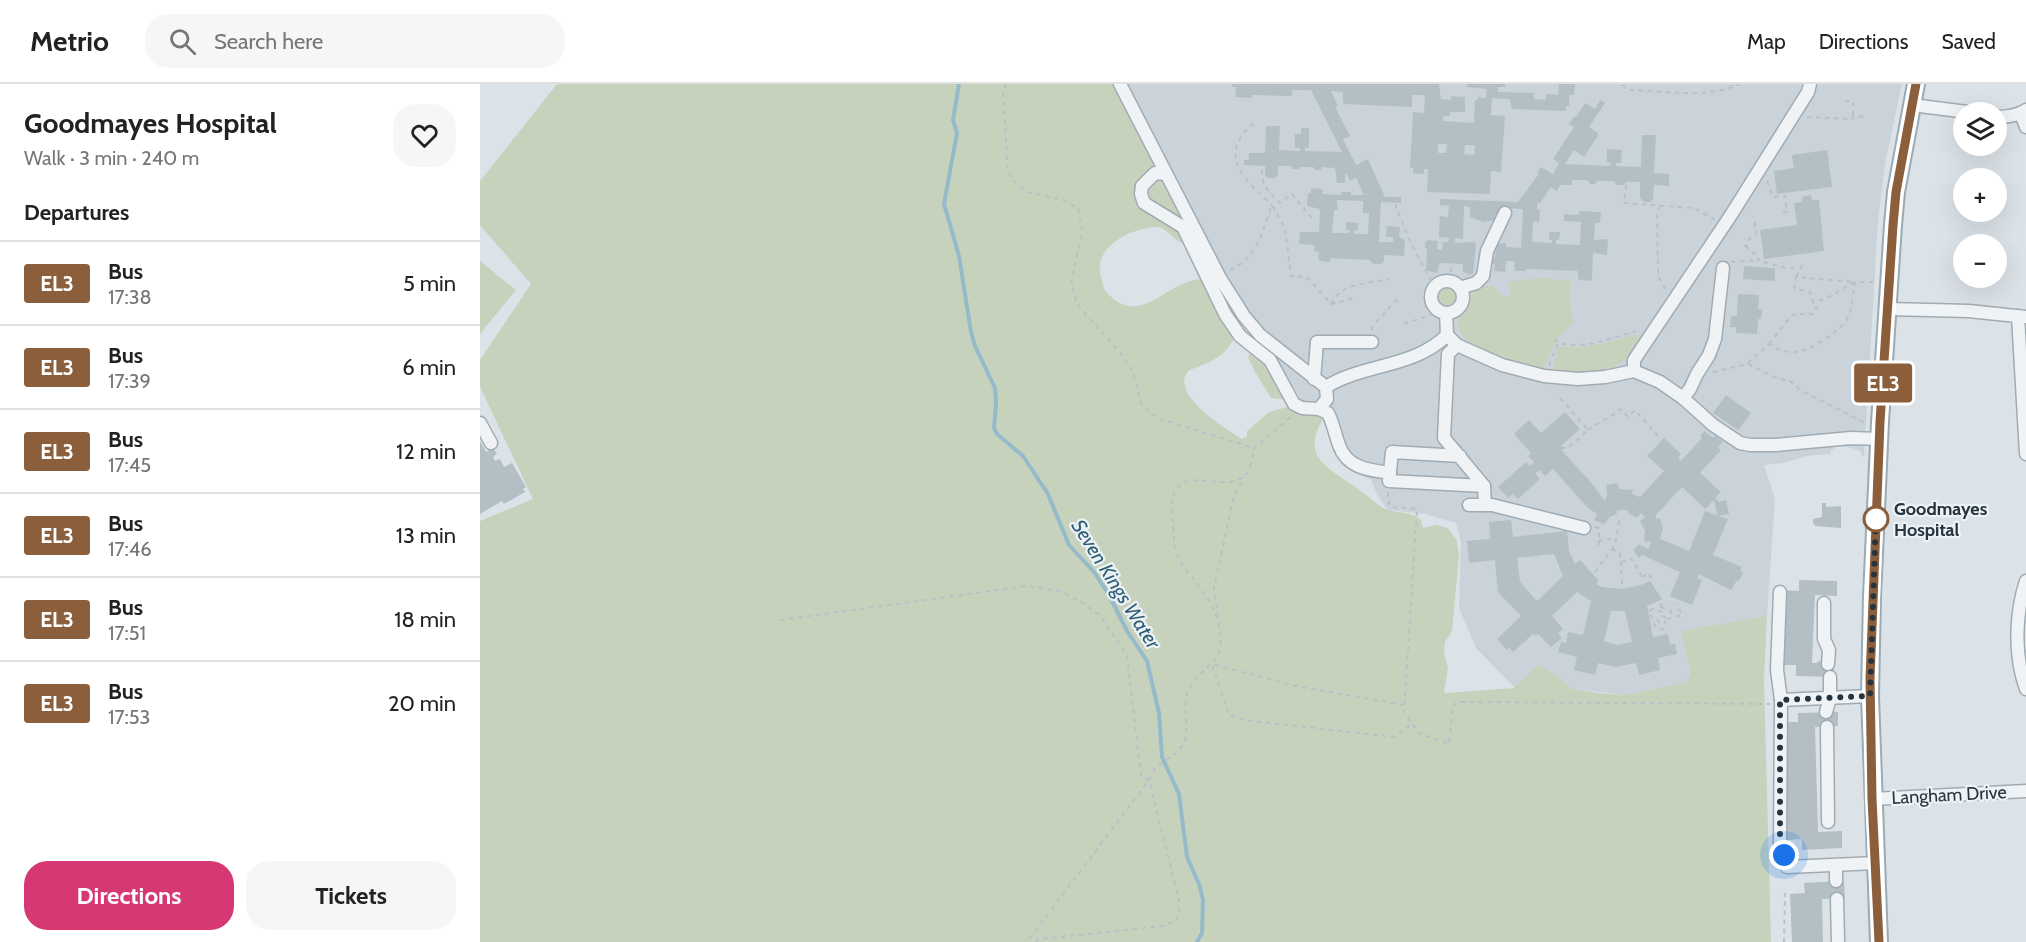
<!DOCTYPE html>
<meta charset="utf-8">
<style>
:root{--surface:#fff;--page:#f6f6f6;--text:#222;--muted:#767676;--line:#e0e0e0;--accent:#d63873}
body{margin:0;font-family:Cabin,sans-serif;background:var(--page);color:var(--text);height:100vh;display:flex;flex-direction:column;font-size:22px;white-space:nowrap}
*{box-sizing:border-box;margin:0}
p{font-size:20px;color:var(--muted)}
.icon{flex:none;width:33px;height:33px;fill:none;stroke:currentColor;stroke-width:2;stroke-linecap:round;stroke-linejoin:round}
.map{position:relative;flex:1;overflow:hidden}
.details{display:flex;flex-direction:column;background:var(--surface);width:480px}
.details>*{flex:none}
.badge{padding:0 12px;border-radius:4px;font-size:21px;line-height:39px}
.fabs{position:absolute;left:1473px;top:18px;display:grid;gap:12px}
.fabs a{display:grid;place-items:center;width:54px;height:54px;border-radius:50%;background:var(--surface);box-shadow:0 6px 24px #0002;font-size:30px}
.you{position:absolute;width:30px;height:30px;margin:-15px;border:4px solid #fff;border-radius:50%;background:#1a73e8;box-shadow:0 0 0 9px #1a73e833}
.map>.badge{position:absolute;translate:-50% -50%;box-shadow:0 0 0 3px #fff}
h2{padding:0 24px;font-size:22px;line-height:54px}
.round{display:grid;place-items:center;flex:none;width:63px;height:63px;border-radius:24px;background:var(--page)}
.summary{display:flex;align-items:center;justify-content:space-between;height:102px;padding:0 24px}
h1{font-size:28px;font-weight:800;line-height:45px}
.button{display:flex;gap:12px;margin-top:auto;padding:12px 24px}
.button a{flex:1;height:69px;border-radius:24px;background:var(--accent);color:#fff;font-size:24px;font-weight:800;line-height:69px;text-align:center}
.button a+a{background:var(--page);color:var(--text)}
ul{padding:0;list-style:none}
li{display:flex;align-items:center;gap:18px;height:84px;padding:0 24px;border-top:2px solid var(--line)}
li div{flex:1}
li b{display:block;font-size:22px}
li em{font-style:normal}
li .badge{min-width:66px;font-weight:700;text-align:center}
header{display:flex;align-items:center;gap:36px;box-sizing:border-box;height:84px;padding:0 30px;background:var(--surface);border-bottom:2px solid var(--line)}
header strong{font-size:28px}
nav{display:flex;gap:33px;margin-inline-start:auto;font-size:21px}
.search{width:420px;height:54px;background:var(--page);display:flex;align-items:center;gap:15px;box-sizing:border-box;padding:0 21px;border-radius:24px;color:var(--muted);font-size:22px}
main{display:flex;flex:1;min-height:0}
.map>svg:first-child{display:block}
.built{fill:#cad3da}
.green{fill:#c7d2bd}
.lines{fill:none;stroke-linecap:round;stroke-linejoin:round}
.stream{stroke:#95bbca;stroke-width:4}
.building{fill:#b3bec5;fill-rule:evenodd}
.minor-casing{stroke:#a1abb2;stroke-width:15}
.major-casing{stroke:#9babb4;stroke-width:20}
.path{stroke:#bac1c6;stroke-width:2;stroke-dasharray:4.5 4.5;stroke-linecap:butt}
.minor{stroke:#eff3f6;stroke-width:12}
.major{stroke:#fff;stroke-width:16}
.line-casing{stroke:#fff;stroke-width:14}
.line{stroke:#8b5e3c;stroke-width:9}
.walk{stroke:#25343f;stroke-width:6;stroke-dasharray:0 10.8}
.stop-dot{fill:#fff;stroke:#8b5e3c;stroke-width:3}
.labels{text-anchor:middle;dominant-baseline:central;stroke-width:4.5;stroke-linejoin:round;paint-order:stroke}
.stop-label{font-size:18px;font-weight:bold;fill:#25343f;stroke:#ecf2f5;text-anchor:start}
.street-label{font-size:18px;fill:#25343f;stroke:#ecf2f5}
.water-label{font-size:20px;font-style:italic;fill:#2d5d75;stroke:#ecf2f5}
</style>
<header>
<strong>Metrio</strong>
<div class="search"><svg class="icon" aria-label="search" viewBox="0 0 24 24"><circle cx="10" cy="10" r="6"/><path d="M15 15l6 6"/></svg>Search here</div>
<nav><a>Map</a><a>Directions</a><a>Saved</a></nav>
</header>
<main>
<section class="details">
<div class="summary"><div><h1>Goodmayes Hospital</h1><p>Walk · 3 min · 240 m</p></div><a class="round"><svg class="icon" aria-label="heart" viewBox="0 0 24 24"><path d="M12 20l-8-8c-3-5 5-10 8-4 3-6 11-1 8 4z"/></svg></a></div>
<h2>Departures</h2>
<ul>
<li><span class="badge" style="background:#8b5e3c;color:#fff">EL3</span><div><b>Bus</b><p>17:38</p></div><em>5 min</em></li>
<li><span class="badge" style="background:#8b5e3c;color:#fff">EL3</span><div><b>Bus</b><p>17:39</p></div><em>6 min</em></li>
<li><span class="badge" style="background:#8b5e3c;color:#fff">EL3</span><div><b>Bus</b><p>17:45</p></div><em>12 min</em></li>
<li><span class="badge" style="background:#8b5e3c;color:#fff">EL3</span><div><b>Bus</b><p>17:46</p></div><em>13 min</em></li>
<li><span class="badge" style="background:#8b5e3c;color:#fff">EL3</span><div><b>Bus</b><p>17:51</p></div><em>18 min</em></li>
<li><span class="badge" style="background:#8b5e3c;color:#fff">EL3</span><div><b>Bus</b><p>17:53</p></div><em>20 min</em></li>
</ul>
<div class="button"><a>Directions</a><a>Tickets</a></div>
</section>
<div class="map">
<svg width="1546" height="858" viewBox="0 0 1546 858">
<rect width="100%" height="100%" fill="#dce3e8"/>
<polygon class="built" points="647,0 1422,0 1405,80 1398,137 1384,374 1379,366 1363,362 1354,363 1354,365 1351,366 1351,370 1327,372 1304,379 1284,381 1295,415 1287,532 1272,535 1212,589 1206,598 1143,611 1090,604 1083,596 1035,604 996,564 979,524 981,458 976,439 945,430 908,426 898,412 891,396 861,380 842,335 829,328 749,197"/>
<g class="green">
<path d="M77 0H647L694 92 682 99C695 117 705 134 705 157L702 159C692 155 687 143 675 143 648 145 610 165 622 196 623 201 624 206 627 209 662 246 689 193 724 195L750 244 753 257C745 270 734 277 720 282 716 284 710 285 708 288 689 310 747 346 762 355L767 352V347L789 328 807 323 845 332C817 374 851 385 880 406 889 412 896 421 906 425 921 431 926 425 941 436L943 444 956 441 968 444 977 457 979 472 972 547 965 558 964 568 968 584 964 609 1034 604 1059 580 1083 596 1090 604 1119 609 1143 611 1206 598 1211 589 1201 547 1287 532 1284 596 1291 858H0V437L53 415 0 303V276L51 200 0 141V97Z"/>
<polygon points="0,177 36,206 0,250"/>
<path d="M1062 194 1078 196 1089 195 1092 200 1089 208 1093 239 1079 252 1063 285C1036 282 977 267 977 235L995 206 1000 202H1014L1023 213 1029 212 1031 206 1028 199 1033 197Z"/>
<circle cx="967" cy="213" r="11"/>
<path d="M1154 251H1163C1158 259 1153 269 1146 275 1126 292 1095 289 1072 286L1079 262C1105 266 1129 258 1154 251Z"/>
<polygon points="771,267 786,278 807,316 791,314 775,288 768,273"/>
</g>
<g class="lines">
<polyline class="stream" points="479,0 473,36 477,49 464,120 479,172 491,248 495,262 515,304 516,319 514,344 517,350 543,372 568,410 589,461 614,488 629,511 647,547 667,577 679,629 682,673 699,710 707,773 719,800 723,816 722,849 717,858"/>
</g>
<g class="building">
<path d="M752 0H959L961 15 971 16V12L985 13V28H970V32H963V37L994 39 995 16H998V13L1006 14 1007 5 987 3V0H1025V3H1018V8L1054 9V15L1066 16V10L1078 11 1079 0H1095L1094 11H1089V22H1086V27L1032 25 1030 15 1012 14 1011 31 1025 32 1021 88 1011 87 1010 110 947 108 948 85H944V90L933 89V84H930L933 28 944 29 945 11H932V23L863 20V8L851 7 858 22 855 23 870 52 863 55 876 81 888 75 905 113H921V119L901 118 899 158H913V153H906L907 142 920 143 919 153 925 156 924 172 904 171V177L901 180H893L890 176 851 174 849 178 841 177 838 174 839 168 834 167 835 161 819 160 820 148H839L840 125 827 122 828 109H831V104L843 105 842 110 861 111V108H871V111H884L876 94 870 97 867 90H865V99H857L855 84 842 83 841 86H835L833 83H820L818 85H812L811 82H798V91L795 94H787L785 90V82L764 81V76H769V69H785L786 42H800L799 66 820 67V64H815V50H821V44H829V64H825V67L862 68 831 6H812V12L772 11V14L755 13 756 3H752ZM958 60H967L966 69H958ZM985 61H995L994 71 984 70ZM857 116 883 117V129H889L888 150H874V146L877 147 878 139 866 138V146H869V149H852L854 126H858Z"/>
<polygon points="1120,16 1125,19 1109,43 1119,50 1104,73 1094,66 1085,80 1130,82 1131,79 1127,78 1127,65 1142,66 1141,79 1136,79 1136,82 1161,83 1162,51 1176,51 1174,89 1189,90 1189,102 1174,101 1173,115 1170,118 1164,118 1160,114 1160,98 1146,98 1143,101 1137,101 1134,97 1117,97 1115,100 1110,100 1107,96 1092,96 1092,101 1080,101 1077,107 1071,103 1060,119 1057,119 1057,125 1060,126 1059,138 1053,137 1052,158 1072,159 1072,156 1069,155 1069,148 1080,148 1079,156 1076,156 1076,160 1100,161 1101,138 1084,137 1084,130 1099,131 1099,127 1121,128 1120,139 1115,139 1114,156 1128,155 1127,171 1113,169 1112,195 1110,197 1100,196 1098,194 1098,187 1047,185 1045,187 1035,187 1034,177 1026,177 1025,188 1014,187 1015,180 1012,180 1012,174 1015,174 1016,160 1026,159 1026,163 1041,164 1043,125 1022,124 1021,133 1018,136 1004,138 990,133 990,123 984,122 983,155 975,154 975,159 995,158 996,162 993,189 990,191 983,188 983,180 959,179 958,187 955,189 946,186 947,165 945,164 945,159 948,156 958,157 957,165 962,166 963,158 968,158 969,154 959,153 960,132 968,133 969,122 960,121 960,115 1038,118 1059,90 1057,89 1061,83 1073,90 1079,79 1073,75 1094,43 1089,40 1094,32 1096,33 1105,19 1115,25"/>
<polygon points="1347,66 1352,103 1297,110 1294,87 1314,84 1312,71"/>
<polygon points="1331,111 1332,116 1339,116 1344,167 1284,175 1280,146 1317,141 1314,119 1322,118 1322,113"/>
<polygon points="1264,182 1295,184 1295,197 1263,195"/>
<polygon points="1258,210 1279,211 1278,225 1282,225 1281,235 1278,235 1277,250 1256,249 1256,243 1250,243 1251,232 1257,232"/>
<polygon points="1246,311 1271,329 1258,346 1233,329"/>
<path d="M1085 328 1100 345 1082 361V367L1110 397 1125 417 1127 410 1126 401 1138 399 1139 405 1153 406 1152 410 1160 413 1184 387 1167 372 1184 354 1201 370 1198 374 1201 377 1222 354 1220 352 1224 347 1233 354 1235 352 1243 358 1238 363 1241 366 1220 389 1241 408 1235 414 1239 418 1246 416 1249 430 1238 432 1248 435 1233 471 1262 483 1260 487 1263 488 1259 497 1257 496 1251 506 1219 490 1217 494 1222 496 1212 521 1190 512 1200 488 1162 471 1159 474 1153 466 1159 460 1168 465 1171 458 1164 457 1165 447 1160 437 1165 433 1161 429 1157 434 1148 429V426H1142L1136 427 1137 430 1130 433 1124 440 1114 436 1117 430 1108 424 1073 385 1065 392 1060 386 1055 389 1060 395 1038 415 1033 410 1028 414 1018 403 1046 378 1050 382 1054 378 1048 372 1051 369 1034 350 1049 336 1061 349ZM1202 403 1225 425 1234 416 1237 431 1225 427 1209 467 1180 455 1183 445 1180 434 1177 435 1175 432Z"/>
<polygon points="0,357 6,368 13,364 17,370 13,373 15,377 20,375 24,383 32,379 46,403 43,405 45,408 24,420 22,417 0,430"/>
<polygon points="1342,419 1346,419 1346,423 1361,422 1361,444 1336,442 1333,439 1333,435 1342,433"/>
<path d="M1031 436 1033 453 1087 447 1089 467 1095 480 1100 476 1119 497 1116 500 1122 503 1142 505 1161 501 1170 497 1182 515 1167 522 1173 553 1188 550 1190 561 1195 560 1197 570 1178 574 1180 586 1159 591 1156 579 1136 583 1118 579 1115 591 1094 586 1097 573 1078 568 1081 558 1086 559 1088 548 1103 551 1111 517 1097 508 1072 532 1083 545 1078 549 1082 554 1071 563 1058 550 1056 552 1053 550 1033 568 1029 563 1027 566 1017 555 1041 532 1018 508 1015 476 989 479 987 457 1010 455 1009 438ZM1074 470 1083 492 1057 517 1040 498 1037 474ZM1131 527H1145L1152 558 1137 561 1124 557Z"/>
<polygon points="1319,496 1357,497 1357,512 1335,511 1332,579 1337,579 1338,577 1354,580 1354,593 1316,592 1316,581 1302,581 1305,506 1319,507"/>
<polygon points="1358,628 1358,642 1335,643 1338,748 1362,747 1362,764 1322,766 1322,755 1306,756 1303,638 1318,638 1318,629"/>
<polygon points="1364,797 1365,814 1342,815 1343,858 1312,858 1310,810 1325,809 1324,799"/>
</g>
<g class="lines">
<g class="minor-casing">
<g id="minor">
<polyline points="640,0 740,194 764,232 780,251 846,303 847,315 839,325"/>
<polyline points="1432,21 1487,28"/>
<polyline points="1541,30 1546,43"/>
<path d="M1516 33C1527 33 1537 32 1546 26"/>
<path d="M686 90 675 89 662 102 661 110 664 119 703 143 745 230 760 252 790 276 814 320 822 324 839 325 848 329C853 339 855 350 859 361 867 384 888 386 910 389"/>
<circle cx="967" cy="213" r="16"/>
<polyline points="980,204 996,199 1003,192 1007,167 1025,129"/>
<polyline points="1408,225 1489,227 1546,233"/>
<polyline points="966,229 967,251 977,261 1022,281 1064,292 1098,295 1125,293 1154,287 1180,298 1203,314 1233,341 1260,359 1270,361 1296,361 1371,354 1399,355"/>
<polyline points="1538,232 1546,370"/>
<polyline points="977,261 968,270 964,354 1004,402 909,397 912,368 980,372"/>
<polyline points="1154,287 1154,276 1251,131 1328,8 1330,0"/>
<polyline points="834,295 837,258 892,258"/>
<path d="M846 303C881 280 935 284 967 251"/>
<polyline points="1203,314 1210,305 1217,290 1229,271 1235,255 1243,184"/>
<polyline points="0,339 11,359"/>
<polyline points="1004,402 1005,421 1012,421 1104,444"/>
<polyline points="989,421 1005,421"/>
<path d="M1546 497C1535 530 1534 572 1546 605"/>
<polyline points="1300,508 1297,586 1301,616"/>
<polyline points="1344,519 1344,555 1349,566 1348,580"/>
<polyline points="1390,612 1301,616 1300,759 1307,783 1396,779"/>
<polyline points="1346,628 1350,614 1350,593"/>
<polyline points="1347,643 1348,738"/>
<polyline points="1392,715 1546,707"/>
<polyline points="1356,797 1356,782"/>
<polyline points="1357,815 1358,858"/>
</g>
</g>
<g class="major-casing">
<polyline id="major" points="1399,858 1390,612 1392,512 1400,338 1413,141 1416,108 1436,0"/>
</g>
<g class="path">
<polyline points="526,0 523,8 528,88 536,100 548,108 583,116 598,124 602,146 591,201 597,220 643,272 653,288 661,320 677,334 774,364"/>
<path d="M1142 1 1151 6C1182 7 1231 15 1259 0"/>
<polyline points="1365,17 1373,17 1373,32"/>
<polyline points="1327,33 1372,35 1373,32 1386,33"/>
<path d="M773 39C768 45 761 51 758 58 747 83 775 105 792 121"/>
<path d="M782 86C781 101 789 108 800 119L812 110 834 137"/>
<polyline points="1287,97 1293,113 1305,112 1307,128 1303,129"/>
<polyline points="1146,101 1144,119 1214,124 1234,135"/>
<polyline points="916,120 916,124 933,163 954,202"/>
<polyline points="1180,122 1177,131 1178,192 1186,206"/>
<polyline points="1264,162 1267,162 1267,157 1276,150 1274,133"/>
<polyline points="1267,162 1268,167 1278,171 1278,176 1301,183 1319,185"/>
<polyline points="1251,178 1278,176"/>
<path d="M750 186C778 174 782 147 792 121L805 144 811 192 827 193 851 220 869 216 874 212"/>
<polyline points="1316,193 1323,181"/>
<polyline points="971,197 971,180"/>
<path d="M851 220C862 198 888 200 909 195"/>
<polyline points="924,240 951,231 955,227"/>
<polyline points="892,246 892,243 920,212"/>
<path d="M1074 256C1097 269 1132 254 1156 247"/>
<path d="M1289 260 1311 232 1316 230H1333L1341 216C1354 212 1362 204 1375 198L1316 193 1314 200 1315 205 1330 208 1336 226"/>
<path d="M1268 279 1289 260C1297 265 1306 269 1316 268 1330 267 1360 247 1367 235 1373 224 1373 209 1375 198H1395"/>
<polyline points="1069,281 1078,259"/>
<polyline points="1233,288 1268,280 1299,295 1310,297 1320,306 1385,339"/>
<polyline points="1080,314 1108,346 1088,364 1082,364"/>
<path d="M1108 346C1119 338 1130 334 1140 325L1148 333 1155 326 1178 352"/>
<polyline points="908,408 908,416 910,423 937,425 924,628 939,649 969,660 973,622 977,618 1290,620"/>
<polyline points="1115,443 1119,444 1119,461"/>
<polyline points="1118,457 1131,455 1136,457"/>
<polyline points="1132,465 1140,468 1142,500"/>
<polyline points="1141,478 1152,475 1164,496"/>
<polyline points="1115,488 1135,461 1140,432"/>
<polyline points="1162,493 1168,489 1173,496"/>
<polyline points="1181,519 1182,529"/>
<polyline points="1181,523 1190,526 1193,533"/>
<polyline points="1182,528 1173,525 1169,527 1175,542 1181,545 1187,544"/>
<circle cx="1182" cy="536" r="4"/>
<polyline points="738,533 734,504 754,411 764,393"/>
<polyline points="1187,535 1202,531 1197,519"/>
<polyline points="300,536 546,502 580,507 601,518 621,532 647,572 661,692 669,696 547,858"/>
<polyline points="924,621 816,602 732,580 749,631 764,636 914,653 932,640"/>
<path d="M555 858 560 855 683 842 695 837 699 829V816L669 696C676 676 692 677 703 661 711 649 701 621 708 607 715 590 738 579 740 564 744 536 728 514 712 493 708 488 702 482 699 475 694 464 694 451 693 439 692 431 690 419 693 412 704 379 748 412 766 390 772 382 772 373 774 364L812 332"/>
<polyline points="1304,858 1305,809"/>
</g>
<use href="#minor" class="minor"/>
<use href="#major" class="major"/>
</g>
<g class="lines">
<g class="line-casing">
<polyline id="line" points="1399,858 1392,715 1390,595 1400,338 1413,141 1416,108 1436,0"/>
</g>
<use href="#line" class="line"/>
<polyline class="walk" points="1304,771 1300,759 1300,616 1390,612 1396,431 1396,435"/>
</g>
<circle class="stop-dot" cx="1396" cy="435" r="12"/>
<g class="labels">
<g class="stop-label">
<text x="1414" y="425">Goodmayes<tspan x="1414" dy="21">Hospital</tspan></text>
</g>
<g class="street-label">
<text transform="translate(1469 711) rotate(-3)">Langham Drive</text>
</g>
<g class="water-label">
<text transform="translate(636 500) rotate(58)">Seven Kings Water</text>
</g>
</g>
</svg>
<div class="fabs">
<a><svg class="icon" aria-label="layers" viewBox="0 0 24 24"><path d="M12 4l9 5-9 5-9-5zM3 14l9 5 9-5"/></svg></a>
<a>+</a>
<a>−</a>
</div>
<div class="you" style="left:1304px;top:771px"></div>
<b class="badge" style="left:1403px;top:299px;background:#8b5e3c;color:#fff">EL3</b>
</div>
</main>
